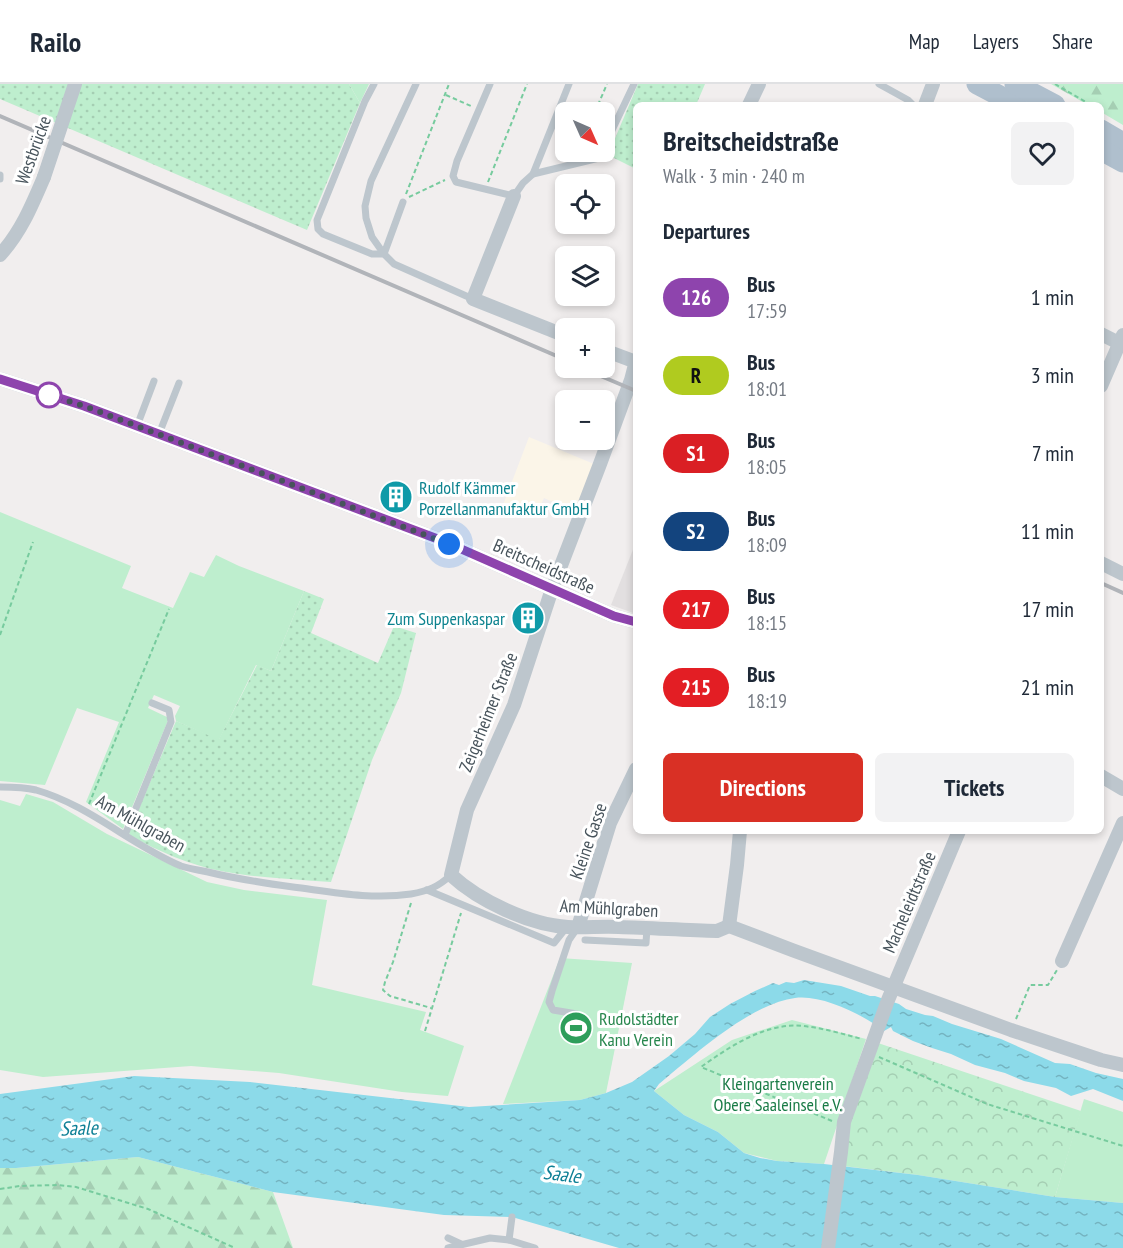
<!DOCTYPE html>
<meta charset="utf-8">
<style>
:root{--surface:#fff;--page:#f2f2f3;--text:#1f2937;--muted:#747a83;--line:#e0e1e3;--accent:#d93025}
body{margin:0;font-family:"PT Sans Narrow",sans-serif;background:var(--page);color:var(--text);height:100vh;display:flex;flex-direction:column;font-size:22px;white-space:nowrap}
*{box-sizing:border-box;margin:0}
p{font-size:20px;color:var(--muted)}
.icon{flex:none;width:33px;height:33px;fill:none;stroke:currentColor;stroke-width:2;stroke-linecap:round;stroke-linejoin:round}
.map{position:relative;flex:1;overflow:hidden}
.details{position:absolute;left:633px;top:18px;width:471px;height:732px;display:flex;flex-direction:column;background:var(--surface);border-radius:9px;box-shadow:0 3px 9px #0003}
.details>*{flex:none}
.badge{padding:0 12px;border-radius:20px;font-size:21px;line-height:39px}
.needle{width:39px;rotate:135deg}
.fabs{position:absolute;left:555px;top:18px;display:grid;gap:12px}
.fabs a{display:grid;place-items:center;width:60px;height:60px;border-radius:9px;background:var(--surface);box-shadow:0 3px 9px #0003;font-size:30px}
.you{position:absolute;width:30px;height:30px;margin:-15px;border:4px solid #fff;border-radius:50%;background:#1a73e8;box-shadow:0 0 0 9px #1a73e833}
.map>.badge{position:absolute;translate:-50% -50%;box-shadow:0 0 0 3px #fff}
h2{padding:0 30px;font-size:22px;line-height:54px}
.round{display:grid;place-items:center;flex:none;width:63px;height:63px;border-radius:9px;background:var(--page)}
.overview{display:flex;align-items:center;justify-content:space-between;height:102px;padding:0 30px}
h1{font-size:28px;font-weight:800;line-height:45px}
.primary-button{display:flex;gap:12px;margin-top:auto;padding:12px 30px}
.primary-button a{flex:1;height:69px;border-radius:9px;background:var(--accent);color:#fff;font-size:24px;font-weight:800;line-height:69px;text-align:center}
.primary-button a+a{background:var(--page);color:var(--text)}
ul{padding:0;list-style:none}
li{display:flex;align-items:center;gap:18px;height:78px;padding:0 30px}
li div{flex:1}
li b{display:block;font-size:22px}
li em{font-style:normal}
li .badge{min-width:66px;font-weight:700;text-align:center}
header{display:flex;align-items:center;gap:36px;box-sizing:border-box;height:84px;padding:0 30px;background:var(--surface);border-bottom:2px solid var(--line)}
header strong{font-size:28px}
nav{display:flex;gap:33px;margin-inline-start:auto;font-size:21px}
.map>svg:first-child{display:block}
.commercial{fill:#fbf5e8}
.education{fill:#e2dfe0}
.grass{fill:url(#grass-dots)}
.forest{fill:url(#forest-firs)}
.park{fill:url(#park-crowns)}
.garden{fill:#beeece}
.water{fill:url(#water-ripples)}
.lines{fill:none;stroke-linecap:round;stroke-linejoin:round}
.path{stroke:#77cb9e;stroke-width:2;stroke-dasharray:4.5 3;stroke-linecap:butt}
.service{stroke:#bdc6cd;stroke-width:7}
.minor{stroke:#bdc6cd;stroke-width:14}
.primary{stroke:#afbfcd;stroke-width:21}
.rail{stroke:#b1b4b9;stroke-width:4}
.minor-bridge{stroke:#bdc6cd;stroke-width:14}
.line-casing{stroke:#fff;stroke-width:14}
.line{stroke:#8e44ad;stroke-width:9}
.walk{stroke:#47535b;stroke-width:6;stroke-dasharray:0 10.8}
.stop-dot{fill:#fff;stroke:#8e44ad;stroke-width:3}
.labels{text-anchor:middle;dominant-baseline:central;stroke-width:6;stroke-linejoin:round;paint-order:stroke}
.street-label{font-size:18px;fill:#47535b;stroke:#fff}
.culture-label{font-size:18px;fill:#0d838f;stroke:#fff;text-anchor:start}
.leisure-label{font-size:18px;fill:#27864d;stroke:#fff;text-anchor:start}
.park-label{font-size:18px;fill:#197b46;stroke:#fff}
.water-label{font-size:20px;font-style:italic;fill:#108096;stroke:#fff}
</style>
<header>
<strong>Railo</strong>
<nav><a>Map</a><a>Layers</a><a>Share</a></nav>
</header>
<div class="map">
<svg width="1123" height="1164" viewBox="0 0 1123 1164">
<defs>
<pattern id="grass-dots" width="8" height="8" patternUnits="userSpaceOnUse" patternTransform="scale(1.5)"><rect width="8" height="8" fill="#beeece"/><path d="M2 2h.1M6 6h.1" fill="none" stroke="#a5ceb3" stroke-width="1.8" stroke-linecap="round"/></pattern>
<pattern id="forest-firs" width="22" height="20" patternUnits="userSpaceOnUse" patternTransform="scale(1.5)"><rect width="22" height="20" fill="#beeece"/><path d="M5 1l3.5 6h-7zM16 11l3.5 6h-7z" fill="#a5ceb3"/></pattern>
<pattern id="park-crowns" width="20" height="18" patternUnits="userSpaceOnUse" patternTransform="scale(1.5)"><rect width="20" height="18" fill="#beeece"/><path d="M2 6a3 3 0 1 1 6 0M12 15a3 3 0 1 1 6 0" fill="none" stroke="#a5ceb3"/></pattern>
<pattern id="water-ripples" width="26" height="14" patternUnits="userSpaceOnUse" patternTransform="scale(1.5)"><rect width="26" height="14" fill="#8cdae9"/><path d="M2 4q2-2 4 0t4 0M15 11q2-2 4 0t4 0" fill="none" stroke="#74b3c0"/></pattern>
</defs>
<rect width="100%" height="100%" fill="#f1eeee"/>
<polygon class="commercial" points="529,353 594,380 575,428 544,414 535,433 503,421"/>
<polygon class="education" points="636,458 636,530 611,521"/>
<g class="grass">
<polygon points="0,0 349,0 360,19 307,146 0,15"/>
<polygon points="638,0 705,0 696,21 636,21 636,85 608,71"/>
<path d="M304 507 324 515 311 549 378 579 394 542 416 549 401 609 372 676 331 798C294 795 257 794 221 787 189 781 159 767 130 752L129 748 176 637 219 655 257 581 271 587Z"/>
</g>
<g class="forest">
<polygon points="349,0 369,0 360,19"/>
<polygon points="1051,0 1123,0 1123,41 1101,28 1101,21 1088,21"/>
<polygon points="138,1073 273,1108 293,1164 0,1164 0,1084 16,1084"/>
</g>
<polygon class="park" points="878,959 1081,1027 1055,1113 918,1091 843,1082 848,1041"/>
<g class="garden">
<polygon points="0,428 131,482 122,504 173,524 190,488 204,493 216,471 239,482 304,507 271,587 256,581 219,656 176,637 175,632 180,622 154,611 148,624 169,634 123,745 86,718 119,638 77,624 45,701 0,697"/>
<polygon points="26,710 53,718 107,750 207,798 244,806 327,816 312,901 426,928 420,946 464,962 448,1012 402,1008 279,989 191,982 43,993 0,986 0,716 20,722"/>
<polygon points="560,874 632,879 606,1009 580,1016 503,1020"/>
<polygon points="792,936 866,955 824,1080 777,1077 744,1069 718,1048 684,1031 654,1007 732,956"/>
<polygon points="1084,1015 1123,1028 1123,1119 1055,1113"/>
</g>
<path class="water" d="M804 896 841 902 870 912H875L899 920 906 925 925 931 933 932 952 940 1001 955 1055 979 1070 980 1096 989 1123 995V1017L1093 1005 1071 1012 1056 1004 1024 997 1005 989 975 981 951 970 932 964 913 957 893 947 891 943 884 947C864 931 821 910 795 914 750 920 694 971 659 1000L654 1007 684 1031 718 1048 744 1069 760 1074 777 1077 824 1080 918 1091 1055 1113 1123 1119V1164H619L512 1133 444 1131 273 1108 138 1073 16 1084H0V1010L134 992 250 998 469 1023 580 1016 606 1009 632 998 669 972 695 950 710 933 730 920 755 907 773 899 779 901 786 898 794 899Z"/>
<g class="lines">
<g class="path">
<polyline points="1055,0 1091,21"/>
<polyline points="446,11 471,22"/>
<polyline points="595,28 607,0"/>
<polyline points="488,98 527,0"/>
<polyline points="406,110 449,0"/>
<polyline points="409,113 445,96"/>
<polyline points="0,551 33,458"/>
<polyline points="89,720 169,525"/>
<polyline points="411,819 393,878 385,898 383,906 390,912 431,924"/>
<polyline points="1016,935 1030,901 1048,901 1057,886"/>
<polyline points="425,947 461,829"/>
<polyline points="879,973 987,1020 1123,1062"/>
<path d="M832 1037 701 983C729 963 766 938 803 942 823 944 843 950 862 955"/>
<polyline points="0,1105 20,1102 58,1101 76,1103 148,1125 235,1164"/>
</g>
<g class="service">
<polyline points="374,0 365,17 317,136 318,145 323,150 372,170 384,170 394,180 473,215"/>
<polyline points="490,0 457,77 453,92 456,98 514,112 523,99 533,90 599,74 602,68"/>
<polyline points="879,0 908,16 913,21"/>
<polyline points="604,63 634,0"/>
<polyline points="533,90 569,0"/>
<polyline points="0,91 0,95"/>
<polyline points="403,118 384,170 372,153 366,134 365,122 371,97 416,0"/>
<polyline points="137,342 154,297"/>
<polyline points="159,350 179,299"/>
<path d="M0 703C12 703 24 703 36 706 89 721 131 761 181 782 190 785 199 786 208 788 236 795 264 799 293 803 332 808 372 816 411 810 428 807 438 803 451 791"/>
<polyline points="125,751 171,638 169,626 152,619"/>
<polyline points="427,806 554,859 566,844"/>
<polyline points="585,856 646,859 647,844"/>
<polyline points="577,930 553,926 549,918 552,907 569,856 578,843"/>
<polyline points="448,1154 461,1160"/>
<polyline points="509,1156 512,1133"/>
<polyline points="448,1164 490,1154 509,1156 535,1164"/>
</g>
<g class="minor">
<polyline points="749,21 759,0"/>
<polyline points="925,21 933,0"/>
<polyline points="514,112 473,215 566,252"/>
<path d="M0 171C21 148 32 121 44 93"/>
<polyline points="1101,250 1123,261"/>
<polyline points="604,266 636,278"/>
<path d="M636 277 631 296 600 380 552 505 514 621 467 726 451 791C479 817 530 841 568 843 585 844 602 842 619 843 652 844 684 846 717 847L729 842 792 866 1011 946 1101 976 1123 981"/>
<polyline points="0,295 84,322 443,457 614,532 636,538"/>
<polyline points="1101,302 1123,251"/>
<polyline points="1101,479 1123,490"/>
<polyline points="1101,692 1123,705"/>
<polyline points="729,842 737,781 740,747"/>
<polyline points="578,843 610,739 636,685"/>
<polyline points="1062,877 1123,739"/>
<polyline points="828,1164 841,1068 844,1038 888,916 959,747"/>
</g>
<g class="primary">
<polyline points="977,0 1017,21"/>
<polyline points="1015,0 1055,21"/>
<polyline points="1101,46 1123,59"/>
<polyline points="1101,66 1123,78"/>
</g>
<g class="rail">
<polyline points="0,32 566,276"/>
<polyline points="582,284 636,307"/>
<polyline points="1101,499 1123,509"/>
</g>
<polyline class="minor-bridge" points="44,93 75,0"/>
</g>
<g class="lines">
<g class="line-casing">
<polyline id="line" points="0,295 84,322 443,457 614,532 636,538"/>
</g>
<use href="#line" class="line"/>
<polyline class="walk" points="49,311 84,322 449,460"/>
</g>
<defs>
<g id="building-disc" transform="scale(1.725)"><circle r="9.5" fill="#0f9aa8" stroke="#fff"/><path d="M-4-6H4V6H1V3H-1V6H-4ZM-2.5-4.3h1.7v1.8h-1.7ZM.8-4.3h1.7v1.8H.8ZM-2.5-1h1.7V.8h-1.7ZM.8-1h1.7V.8H.8Z" fill="#fff"/></g>
<g id="stadium-disc" transform="scale(1.725)"><circle r="9.5" fill="#2e9e5b" stroke="#fff"/><path d="M0-5a6.5 5 0 1 0 0 10a6.5 5 0 1 0 0-10ZM-3.5-1.8h7v3.6h-7Z" fill="#fff"/></g>
</defs>
<g fill-rule="evenodd">
<use href="#building-disc" x="396" y="413"/>
<use href="#building-disc" x="528" y="534"/>
<use href="#stadium-disc" x="576" y="944"/>
</g>
<circle class="stop-dot" cx="49" cy="311" r="12"/>
<g class="labels">
<g class="street-label">
<text transform="translate(33 66) rotate(-70)">Westbrücke</text>
<text transform="translate(544 482) rotate(24)">Breitscheidstraße</text>
<text transform="translate(488 628) rotate(-68)">Zeigerheimer Straße</text>
<text transform="translate(141 739) rotate(29)">Am Mühlgraben</text>
<text transform="translate(588 757) rotate(-71)">Kleine Gasse</text>
<text transform="translate(909 818) rotate(-67)">Macheleidtstraße</text>
<text transform="translate(609 824) rotate(3)">Am Mühlgraben</text>
</g>
<g class="culture-label">
<text x="419" y="403">Rudolf Kämmer<tspan x="419" dy="21">Porzellanmanufaktur GmbH</tspan></text>
<text x="505" y="534" text-anchor="end">Zum Suppenkaspar</text>
</g>
<g class="leisure-label">
<text x="599" y="934">Rudolstädter<tspan x="599" dy="21">Kanu Verein</tspan></text>
</g>
<g class="park-label">
<text x="778" y="999">Kleingartenverein<tspan x="778" dy="21">Obere Saaleinsel e.V.</tspan></text>
</g>
<g class="water-label">
<text transform="translate(79 1044) rotate(-2)">Saale</text>
<text transform="translate(562 1090) rotate(7)">Saale</text>
</g>
</g>
</svg>
<div class="fabs">
<a><svg class="needle" viewBox="-14 -14 28 28"><path d="M0-13l5 13h-10z" fill="#e53935"/><path d="M0 13l5-13h-10z" fill="#747a83"/></svg></a>
<a><svg class="icon" aria-label="locate" viewBox="0 0 24 24"><circle cx="12" cy="12" r="6"/><path d="M12 2v4M12 18v4M2 12h4M18 12h4"/></svg></a>
<a><svg class="icon" aria-label="layers" viewBox="0 0 24 24"><path d="M12 4l9 5-9 5-9-5zM3 14l9 5 9-5"/></svg></a>
<a>+</a>
<a>−</a>
</div>
<div class="you" style="left:449px;top:460px"></div>
<section class="details">
<div class="overview"><div><h1>Breitscheidstraße</h1><p>Walk · 3 min · 240 m</p></div><a class="round"><svg class="icon" aria-label="heart" viewBox="0 0 24 24"><path d="M12 20l-8-8c-3-5 5-10 8-4 3-6 11-1 8 4z"/></svg></a></div>
<h2>Departures</h2>
<ul>
<li><span class="badge" style="background:#8e44ad;color:#fff">126</span><div><b>Bus</b><p>17:59</p></div><em>1 min</em></li>
<li><span class="badge" style="background:#b0cb1f;color:#111">R</span><div><b>Bus</b><p>18:01</p></div><em>3 min</em></li>
<li><span class="badge" style="background:#da1f24;color:#fff">S1</span><div><b>Bus</b><p>18:05</p></div><em>7 min</em></li>
<li><span class="badge" style="background:#13447e;color:#fff">S2</span><div><b>Bus</b><p>18:09</p></div><em>11 min</em></li>
<li><span class="badge" style="background:#e31e24;color:#fff">217</span><div><b>Bus</b><p>18:15</p></div><em>17 min</em></li>
<li><span class="badge" style="background:#e31e24;color:#fff">215</span><div><b>Bus</b><p>18:19</p></div><em>21 min</em></li>
</ul>
<div class="primary-button"><a>Directions</a><a>Tickets</a></div>
</section>
</div>
